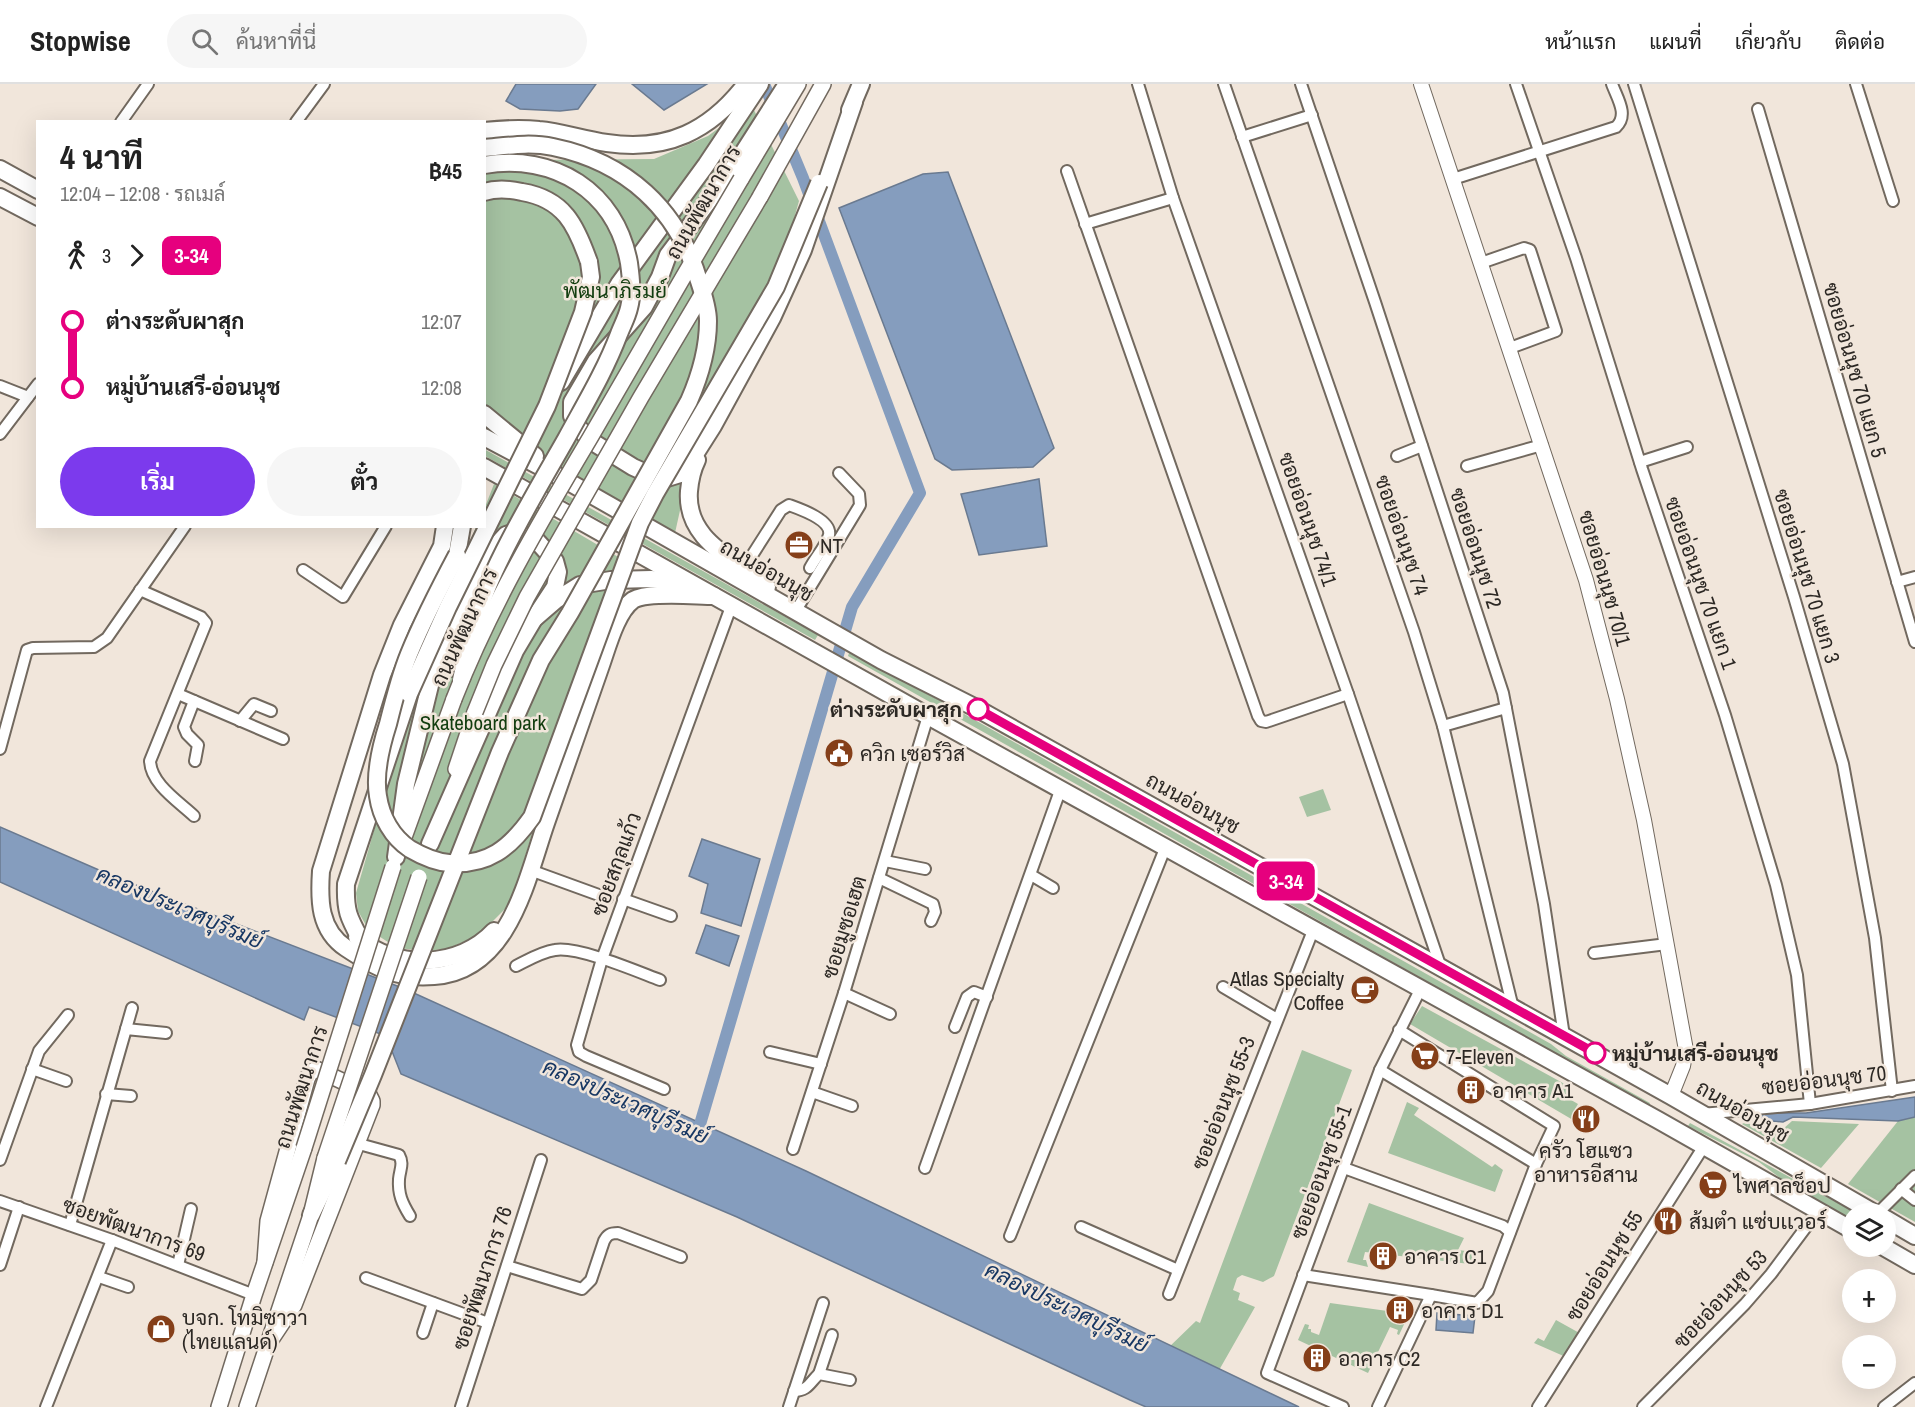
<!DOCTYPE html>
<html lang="th">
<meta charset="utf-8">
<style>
:root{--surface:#fff;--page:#f6f6f6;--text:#222;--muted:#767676;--line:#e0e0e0;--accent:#7c3aed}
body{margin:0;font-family:"Archivo Narrow",Sarabun,sans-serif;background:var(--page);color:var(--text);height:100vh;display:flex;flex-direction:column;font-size:22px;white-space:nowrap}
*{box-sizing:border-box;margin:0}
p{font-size:20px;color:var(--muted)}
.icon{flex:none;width:33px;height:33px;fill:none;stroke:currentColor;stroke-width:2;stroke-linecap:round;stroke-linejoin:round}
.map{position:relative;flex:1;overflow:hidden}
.sheet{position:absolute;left:36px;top:36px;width:450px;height:408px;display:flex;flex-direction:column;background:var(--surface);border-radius:0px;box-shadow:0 6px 24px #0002}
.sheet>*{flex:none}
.badge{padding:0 12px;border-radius:9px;font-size:21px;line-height:39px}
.buttons{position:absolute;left:1842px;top:1119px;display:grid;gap:12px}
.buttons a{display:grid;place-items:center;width:54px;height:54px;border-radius:50%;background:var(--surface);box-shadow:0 6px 24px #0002;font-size:30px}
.map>.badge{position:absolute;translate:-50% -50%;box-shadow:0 0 0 3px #fff}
.legs{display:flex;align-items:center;gap:9px;height:66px;padding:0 24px;font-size:20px}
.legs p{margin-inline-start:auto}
.headline{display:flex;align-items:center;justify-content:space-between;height:102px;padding:0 24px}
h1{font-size:33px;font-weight:700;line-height:45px}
.cta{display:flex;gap:12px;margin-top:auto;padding:12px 24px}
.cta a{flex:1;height:69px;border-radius:36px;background:var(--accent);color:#fff;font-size:24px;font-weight:700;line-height:69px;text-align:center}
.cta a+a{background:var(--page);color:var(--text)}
ul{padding:0 24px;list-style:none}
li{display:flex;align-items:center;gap:21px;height:66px;font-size:22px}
li i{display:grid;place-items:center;width:9px;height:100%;margin:0 8px;background:currentColor}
li i::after{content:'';width:15px;height:15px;margin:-8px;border:4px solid;border-radius:50%;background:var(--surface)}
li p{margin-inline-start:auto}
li:first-child i{background:linear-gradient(#0000 50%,currentColor 0)}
li:last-child i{background:linear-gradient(currentColor 50%,#0000 0)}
header{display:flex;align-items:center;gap:36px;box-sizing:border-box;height:84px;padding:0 30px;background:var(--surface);border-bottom:2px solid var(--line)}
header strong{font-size:28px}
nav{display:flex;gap:33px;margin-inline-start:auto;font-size:21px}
.search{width:420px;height:54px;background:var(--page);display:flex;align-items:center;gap:15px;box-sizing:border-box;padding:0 21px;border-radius:33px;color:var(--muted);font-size:22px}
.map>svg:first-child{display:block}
.green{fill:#a5c2a2}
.water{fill:#859dbe;stroke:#6a7a90;stroke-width:1.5}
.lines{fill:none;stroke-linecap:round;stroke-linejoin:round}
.canal{stroke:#859dbe;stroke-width:12}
.minor-casing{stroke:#72695f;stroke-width:14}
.tertiary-casing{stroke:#72695f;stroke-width:16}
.secondary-casing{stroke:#72695f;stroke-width:18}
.primary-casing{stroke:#72695f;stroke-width:20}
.minor{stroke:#fff;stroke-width:10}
.tertiary{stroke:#fff;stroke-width:14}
.secondary{stroke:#fff;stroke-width:15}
.primary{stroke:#fff;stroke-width:16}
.secondary-bridge-casing{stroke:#72695f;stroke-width:18;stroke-linecap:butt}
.primary-bridge-casing{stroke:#72695f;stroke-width:20;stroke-linecap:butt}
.secondary-bridge{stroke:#fff;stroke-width:15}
.primary-bridge{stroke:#fff;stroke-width:16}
.line-1-casing{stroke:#fff;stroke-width:14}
.line-1{stroke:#e6007e;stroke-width:9}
.stop-1-dot{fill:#fff;stroke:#e6007e;stroke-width:3}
.labels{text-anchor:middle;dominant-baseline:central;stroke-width:5;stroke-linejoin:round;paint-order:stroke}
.street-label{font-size:21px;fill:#2c2824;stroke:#f1e6db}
.park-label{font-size:21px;fill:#123d0f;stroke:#f1e6db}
.poi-label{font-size:21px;fill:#2c2824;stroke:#f1e6db;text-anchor:start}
.stop-label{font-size:21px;font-weight:bold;fill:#2c2824;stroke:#f1e6db;text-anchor:end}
.water-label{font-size:22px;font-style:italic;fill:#173763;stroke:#f1e6db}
</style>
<header>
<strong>Stopwise</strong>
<div class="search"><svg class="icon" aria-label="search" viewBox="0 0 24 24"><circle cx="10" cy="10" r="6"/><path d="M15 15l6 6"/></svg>ค้นหาที่นี่</div>
<nav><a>หน้าแรก</a><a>แผนที่</a><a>เกี่ยวกับ</a><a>ติดต่อ</a></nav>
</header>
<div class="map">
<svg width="1915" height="1323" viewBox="0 0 1915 1323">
<rect width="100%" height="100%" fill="#f1e6db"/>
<g class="green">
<polygon points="751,20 799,117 792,142 757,223 706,309 673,458 485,353 485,88 526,76 654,75 708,52"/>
<polygon points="484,365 818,551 815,556 485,372"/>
<polygon points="494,400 620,474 605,510 511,819 479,851 449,864 428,867 397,864 368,845 358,827 356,809 387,701 409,610 476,443 484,442 485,423"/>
<polygon points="849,569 950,622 1551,960 1566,972 1650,1019 1649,1022 848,572"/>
<polygon points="1323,705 1331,726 1307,733 1299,713"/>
<polygon points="1422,922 1572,1004 1566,1013 1578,1020 1575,1025 1578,1027 1573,1036 1410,940"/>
<polygon points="1302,966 1352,986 1274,1192 1263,1198 1242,1191 1237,1194 1233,1206 1240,1209 1238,1216 1255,1223 1218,1288 1166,1266 1196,1237 1200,1239"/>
<polygon points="1407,1018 1419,1024 1414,1031 1492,1083 1495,1080 1503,1086 1495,1108 1388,1069"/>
<polygon points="1915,1033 1915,1138 1848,1100 1898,1037"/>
<polygon points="1792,1037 1859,1040 1821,1084 1742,1040 1744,1039 1783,1045"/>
<polygon points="1690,1039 1856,1129 1852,1130 1852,1136 1789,1101 1759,1078 1688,1042"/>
<polygon points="1369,1119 1464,1154 1458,1166 1475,1168 1470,1180 1365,1168 1363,1176 1366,1176 1368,1183 1347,1178"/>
<polygon points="1330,1219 1409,1230 1399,1251 1397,1250 1398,1246 1390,1243 1368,1289 1298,1256 1305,1240 1309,1241 1308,1245 1311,1245 1311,1248 1319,1251"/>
<polygon points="1556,1236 1583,1251 1568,1274 1534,1259 1538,1254 1544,1257"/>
</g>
<g class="water">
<polygon points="516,0 596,0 578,25 560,27 520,25 506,17"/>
<polygon points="632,0 707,0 664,26"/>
<polygon points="948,88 1054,364 1033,383 952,386 935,375 839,124 923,90"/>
<polygon points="1039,395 1047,462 979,471 961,410"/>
<polygon points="0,743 115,793 405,905 806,1087 1299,1323 1146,1323 1130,1316 737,1133 401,990 386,952 309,923 304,936 0,798"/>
<polygon points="702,755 760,775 741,842 701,829 708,800 689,792"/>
<polygon points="706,841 739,852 729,882 696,869"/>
<polygon points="1915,1013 1915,1033 1898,1037 1793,1033 1783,1038 1745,1035 1745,1029 1806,1029"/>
<polygon points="1437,1229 1475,1232 1473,1249 1436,1246"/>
</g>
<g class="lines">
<polyline class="canal" points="696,1054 852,523 920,409 803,94 764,0"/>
<g class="minor-casing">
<g id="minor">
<polyline points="1138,0 1173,114 1348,610 1441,884"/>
<polyline points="1224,0 1414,548 1443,642 1513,924"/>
<polyline points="1301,0 1375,218 1503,609 1544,820 1564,952"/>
<polyline points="1516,0 1576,174 1642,385 1725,631 1776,801 1797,891 1810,1020"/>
<polyline points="1634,0 1794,513 1843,680 1875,854 1892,1007"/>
<polyline points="1856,0 1893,117"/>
<polyline points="1758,25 1915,558"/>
<polyline points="121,38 148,0"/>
<polyline points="296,38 324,0"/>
<polyline points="1242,53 1312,31"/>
<polyline points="1067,87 1258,632 1261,637 1266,638 1348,610"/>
<path d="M1453 95 1616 43C1629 31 1617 14 1612 0"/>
<polyline points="1085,140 1173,114"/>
<polyline points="1481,179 1524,164 1530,166 1532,172 1556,247 1510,264"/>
<polyline points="0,302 28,313"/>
<polyline points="0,350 38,300"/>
<polyline points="1397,372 1422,362"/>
<polyline points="1640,378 1687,363"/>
<polyline points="1467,382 1542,361"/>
<path d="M744 484 781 426 789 421C800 425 832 436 829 451 826 462 815 474 810 484"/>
<polyline points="303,486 343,513 386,442"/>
<polyline points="1897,498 1915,493"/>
<path d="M140 506 201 533 206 539 150 677C151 700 178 717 194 732"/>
<polyline points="795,528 860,421 859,410 839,389"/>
<polyline points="178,610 283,655"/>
<polyline points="194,617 184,643 187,650 198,661 195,677"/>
<polyline points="240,637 254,620 271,627"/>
<polyline points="1443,642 1506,624"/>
<polyline points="0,665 27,566 33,564 94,563 107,554 185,442"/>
<polyline points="885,777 925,785"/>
<polyline points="530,786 607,814"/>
<polyline points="1031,791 1053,804"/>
<polyline points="879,794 933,820 935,828 931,837"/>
<polyline points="623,815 671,832"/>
<polyline points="1594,869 1667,860"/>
<path d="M516 882C528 876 541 868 555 866 578 862 636 887 660 896"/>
<polyline points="1223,903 1277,935"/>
<polyline points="844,909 890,930"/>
<polyline points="955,943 967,913 974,908 987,913"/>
<polyline points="126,945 132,924"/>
<polyline points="770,968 821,980"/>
<polyline points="32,985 66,997"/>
<polyline points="1380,986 1536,1080"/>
<polyline points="664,1005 586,972 579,968 577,961 602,875 732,520"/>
<polyline points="812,1008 852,1022"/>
<polyline points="106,1010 131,1012"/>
<polyline points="1702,1030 1810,1020 1915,1002"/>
<path d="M359 1060 399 1071C404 1080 400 1085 399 1095 398 1110 402 1119 410 1132"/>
<polyline points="793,1065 844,909 928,632"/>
<polyline points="0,1076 39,967 68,931"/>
<polyline points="925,1084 1061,704"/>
<polyline points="1344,1084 1503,1142 1510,1148"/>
<polyline points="1901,1105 1915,1116"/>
<polyline points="0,1117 112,1156 254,1211"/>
<polyline points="1877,1130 1915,1092"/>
<polyline points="70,1141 126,945 166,949"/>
<polyline points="1081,1143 1178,1186"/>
<polyline points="1010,1152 1166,762"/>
<polyline points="0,1181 19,1123"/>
<polyline points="178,1181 191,1125"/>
<path d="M507 1182 582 1205 591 1196 604 1157C607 1151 610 1149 618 1149L681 1173"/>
<polyline points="1303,1191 1431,1211"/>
<polyline points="99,1193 128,1203"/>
<polyline points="366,1194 488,1239"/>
<polyline points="1169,1210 1314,844"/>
<polyline points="423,1249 433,1219"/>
<polyline points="819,1290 832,1251"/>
<path d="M794 1307C808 1307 810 1298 819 1290L850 1296"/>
<polyline points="46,1323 112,1156"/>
<polyline points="461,1323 541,1076"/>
<polyline points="789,1323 823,1219"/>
<polyline points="1343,1323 1267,1289 1380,986 1421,904"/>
<polyline points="1378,1323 1431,1211 1477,1219 1488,1207 1536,1080 1554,1042 1399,946"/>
<polyline points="1538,1323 1704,1062"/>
<polyline points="1643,1323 1745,1220 1771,1190 1818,1127"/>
<polyline points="1884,1323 1915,1299"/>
</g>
</g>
<g class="tertiary-casing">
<polyline id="tertiary" points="1421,0 1586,496 1617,615 1644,736 1686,966 1683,982 1671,1012"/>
</g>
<g class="secondary-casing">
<g id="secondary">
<polyline points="741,95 798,0"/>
<polyline points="760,113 823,0"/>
<polyline points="456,685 475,628"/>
<polyline points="403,756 454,615"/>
<polyline points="265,1178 268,1137 307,995 310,989 316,985 368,1009 372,1017 372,1021 294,1221 266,1263"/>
<polyline points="219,1323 254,1211 304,1064"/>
<polyline points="247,1323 311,1131 325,1074"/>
</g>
</g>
<g class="primary-casing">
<g id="primary">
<polyline points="787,0 734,83 668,171 660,193 644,223 596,277 572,318 572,332 577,342 591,357 633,383 655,393 667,394 680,390 687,383 713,342 772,234 803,166 854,18"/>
<polyline points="850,26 861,0"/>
<path d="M484 47C503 45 521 44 539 46 562 48 584 56 607 59 667 68 710 47 746 0"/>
<polyline points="0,85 38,106"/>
<path d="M484 108C497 104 509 105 522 108 564 115 576 141 589 178"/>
<polyline points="0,113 38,133"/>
<polyline points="561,298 619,200 706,81 760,0"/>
<polyline points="484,330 535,372"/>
<polyline points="484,353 560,393 881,576 976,624 1671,1012 1876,1130"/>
<path d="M697 376C692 386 690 396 689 407 685 457 736 475 767 503"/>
<polyline points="484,383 928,632 1658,1036 1852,1146"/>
<path d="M445 442 442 462 402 541 382 591 321 787C319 816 319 846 346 864 376 884 397 895 434 892 509 887 526 797 546 739 564 687 582 636 600 584 607 565 616 528 633 516 648 507 695 512 714 512"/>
<polyline points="457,471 462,442"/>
<polyline points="430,760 515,567 534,535 556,516 580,501 611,496 651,495 686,498"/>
<polyline points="396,773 406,700 432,593 478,489 495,463 506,451 516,448 536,456 555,477 558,488 555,503 534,535"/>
<path d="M357 853C395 887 460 884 494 847"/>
<path d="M362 858C349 834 345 828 346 800L409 610"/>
<polyline points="311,1131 337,1077"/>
<polyline points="1886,1135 1915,1152"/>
<polyline points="1882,1162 1915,1181"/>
</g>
</g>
<use href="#minor" class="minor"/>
<use href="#tertiary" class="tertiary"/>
<use href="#secondary" class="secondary"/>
<use href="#primary" class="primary"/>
<g class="secondary-bridge-casing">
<g id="secondary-bridge">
<path d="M454 615C490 523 540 438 590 354 640 267 690 181 741 95"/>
<polyline points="475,628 494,581 527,513 641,313 760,113"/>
<polyline points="304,1064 393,783"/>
<polyline points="325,1074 419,793"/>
</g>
</g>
<g class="primary-bridge-casing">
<g id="primary-bridge">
<path d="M457 471C440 503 423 536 409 570 400 592 394 616 388 640 381 662 374 689 378 712 381 733 392 753 410 765 422 772 435 778 449 779 488 782 510 764 532 733L640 439 655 410 776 203 819 99"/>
<path d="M461 596C469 559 478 522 494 488 515 442 541 399 566 355 585 320 605 287 619 250 622 242 627 233 629 224 633 210 631 194 629 179 616 107 554 69 484 81"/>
<polyline points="409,610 448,523 547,322 583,228 591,193 589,178"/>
<path d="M337 1077 373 991 500 668 541 576 570 529 689 317C700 292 708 265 708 237 708 225 703 209 699 197 678 125 626 78 553 63 530 58 507 62 484 64"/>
</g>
</g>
<use href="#secondary-bridge" class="secondary-bridge"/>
<use href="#primary-bridge" class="primary-bridge"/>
</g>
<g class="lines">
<g class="line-1-casing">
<polyline id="line-1" points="978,625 1595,969"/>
</g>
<use href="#line-1" class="line-1"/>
</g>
<defs>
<g id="office-disc" transform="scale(1.5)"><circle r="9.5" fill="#853f19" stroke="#f1e6db"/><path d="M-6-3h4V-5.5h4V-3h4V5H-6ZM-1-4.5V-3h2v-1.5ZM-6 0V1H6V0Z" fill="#fff"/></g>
<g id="civic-disc" transform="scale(1.5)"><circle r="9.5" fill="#853f19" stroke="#f1e6db"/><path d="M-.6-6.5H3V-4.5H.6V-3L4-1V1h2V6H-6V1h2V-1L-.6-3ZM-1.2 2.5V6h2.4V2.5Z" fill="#fff"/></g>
<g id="cafe-disc" transform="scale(1.5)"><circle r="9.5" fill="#853f19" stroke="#f1e6db"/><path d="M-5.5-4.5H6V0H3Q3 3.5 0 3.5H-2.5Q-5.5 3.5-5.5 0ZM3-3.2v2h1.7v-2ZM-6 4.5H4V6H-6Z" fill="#fff"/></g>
<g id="supermarket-disc" transform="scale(1.5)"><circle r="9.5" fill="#853f19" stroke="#f1e6db"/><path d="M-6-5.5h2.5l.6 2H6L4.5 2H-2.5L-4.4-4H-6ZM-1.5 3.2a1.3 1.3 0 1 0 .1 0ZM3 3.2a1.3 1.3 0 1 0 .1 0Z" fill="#fff"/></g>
<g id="building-disc" transform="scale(1.5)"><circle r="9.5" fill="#853f19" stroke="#f1e6db"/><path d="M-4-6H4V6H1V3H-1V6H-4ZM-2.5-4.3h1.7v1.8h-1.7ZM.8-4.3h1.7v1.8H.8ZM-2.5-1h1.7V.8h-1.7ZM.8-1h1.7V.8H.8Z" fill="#fff"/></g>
<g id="restaurant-disc" transform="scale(1.5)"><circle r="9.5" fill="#853f19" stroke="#f1e6db"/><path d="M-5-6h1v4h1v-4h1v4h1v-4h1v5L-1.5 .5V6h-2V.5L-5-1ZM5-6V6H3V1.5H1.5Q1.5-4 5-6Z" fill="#fff"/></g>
<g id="shop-disc" transform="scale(1.5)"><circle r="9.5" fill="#853f19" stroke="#f1e6db"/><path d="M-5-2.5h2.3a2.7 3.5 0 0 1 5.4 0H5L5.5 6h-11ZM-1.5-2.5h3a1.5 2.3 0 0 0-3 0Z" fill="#fff"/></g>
</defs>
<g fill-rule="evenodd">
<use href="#office-disc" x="799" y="461"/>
<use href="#civic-disc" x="839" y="669"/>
<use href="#cafe-disc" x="1365" y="906"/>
<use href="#supermarket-disc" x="1425" y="972"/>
<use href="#building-disc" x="1471" y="1006"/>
<use href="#restaurant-disc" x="1586" y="1035"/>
<use href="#supermarket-disc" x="1713" y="1101"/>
<use href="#restaurant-disc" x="1668" y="1137"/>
<use href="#building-disc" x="1383" y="1172"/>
<use href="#building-disc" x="1400" y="1226"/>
<use href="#shop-disc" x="161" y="1245"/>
<use href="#building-disc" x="1317" y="1274"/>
</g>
<g class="stop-1-dot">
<circle cx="978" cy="625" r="10"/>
<circle cx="1595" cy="969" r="10"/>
</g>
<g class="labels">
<g class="street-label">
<text transform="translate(703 118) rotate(-60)">ถนนพัฒนาการ</text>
<text transform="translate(1855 286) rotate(74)">ซอยอ่อนนุช 70 แยก 5</text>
<text transform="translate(1308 435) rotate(71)">ซอยอ่อนนุช 74/1</text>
<text transform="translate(1402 451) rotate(71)">ซอยอ่อนนุช 74</text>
<text transform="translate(1476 464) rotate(72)">ซอยอ่อนนุช 72</text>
<text transform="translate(767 486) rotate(30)">ถนนอ่อนนุช</text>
<text transform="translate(1807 492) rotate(73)">ซอยอ่อนนุช 70 แยก 3</text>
<text transform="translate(1605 494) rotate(74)">ซอยอ่อนนุช 70/1</text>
<text transform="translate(1701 499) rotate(71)">ซอยอ่อนนุช 70 แยก 1</text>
<text transform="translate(464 543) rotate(-65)">ถนนพัฒนาการ</text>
<text transform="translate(1193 719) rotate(29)">ถนนอ่อนนุช</text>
<text transform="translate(616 780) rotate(-70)">ซอยสกุลแก้ว</text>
<text transform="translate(844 843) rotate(-73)">ซอยมูซอเฮต</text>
<text transform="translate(1824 996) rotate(-7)">ซอยอ่อนนุช 70</text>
<text transform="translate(301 1003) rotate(-72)">ถนนพัฒนาการ</text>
<text transform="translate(1223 1019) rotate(-69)">ซอยอ่อนนุช 55-3</text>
<text transform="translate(1743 1027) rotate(30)">ถนนอ่อนนุช</text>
<text transform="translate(1321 1088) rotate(-70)">ซอยอ่อนนุช 55-1</text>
<text transform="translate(134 1145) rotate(20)">ซอยพัฒนาการ 69</text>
<text transform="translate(1604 1182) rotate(-58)">ซอยอ่อนนุช 55</text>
<text transform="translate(482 1194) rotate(-72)">ซอยพัฒนาการ 76</text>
<text transform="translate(1720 1215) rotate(-47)">ซอยอ่อนนุช 53</text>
</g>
<g class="park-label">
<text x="615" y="206">พัฒนาภิรมย์</text>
<text x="483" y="638">Skateboard park</text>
</g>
<g class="poi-label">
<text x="820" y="461">NT</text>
<text x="860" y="669">ควิก เซอร์วิส</text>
<text x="1344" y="894" text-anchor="end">Atlas Specialty<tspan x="1344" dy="24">Coffee</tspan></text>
<text x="1446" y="972">7-Eleven</text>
<text x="1492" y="1006">อาคาร A1</text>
<text x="1586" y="1066" text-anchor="middle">ครัว โฮแซว<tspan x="1586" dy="24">อาหารอีสาน</tspan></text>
<text x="1734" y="1101">ไพศาลช็อป</text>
<text x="1689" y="1137">ส้มตำ แซ่บเเวอร์</text>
<text x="1404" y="1172">อาคาร C1</text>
<text x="1421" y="1226">อาคาร D1</text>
<text x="182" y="1233">บจก. โทมิซาวา<tspan x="182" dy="24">(ไทยแลนด์)</tspan></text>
<text x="1338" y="1274">อาคาร C2</text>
</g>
<g class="stop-label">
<text x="962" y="625">ต่างระดับผาสุก</text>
<text x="1612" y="969" text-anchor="start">หมู่บ้านเสรี-อ่อนนุช</text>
</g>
<g class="water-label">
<text transform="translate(180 823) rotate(23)">คลองประเวศบุรีรมย์</text>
<text transform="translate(626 1017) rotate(24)">คลองประเวศบุรีรมย์</text>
<text transform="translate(1067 1223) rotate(26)">คลองประเวศบุรีรมย์</text>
</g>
</g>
</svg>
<div class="buttons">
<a><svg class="icon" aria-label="layers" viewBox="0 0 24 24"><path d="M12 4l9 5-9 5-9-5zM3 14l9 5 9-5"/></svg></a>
<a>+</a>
<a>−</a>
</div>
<b class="badge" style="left:1286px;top:797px;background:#e6007e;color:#fff">3-34</b>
<section class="sheet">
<div class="headline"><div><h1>4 นาที</h1><p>12:04 – 12:08 · รถเมล์</p></div><b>฿45</b></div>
<div class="legs"><svg class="icon" aria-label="walk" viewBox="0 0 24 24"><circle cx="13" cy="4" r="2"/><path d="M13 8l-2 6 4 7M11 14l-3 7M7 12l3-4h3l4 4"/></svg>3<svg class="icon" aria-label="forward" viewBox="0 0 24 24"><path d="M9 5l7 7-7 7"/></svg><b class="badge" style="background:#e6007e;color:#fff">3-34</b></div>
<ul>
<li><i style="color:#e6007e"></i><b>ต่างระดับผาสุก</b><p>12:07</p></li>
<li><i style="color:#e6007e"></i><b>หมู่บ้านเสรี-อ่อนนุช</b><p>12:08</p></li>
</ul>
<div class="cta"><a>เริ่ม</a><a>ตั๋ว</a></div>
</section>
</div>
